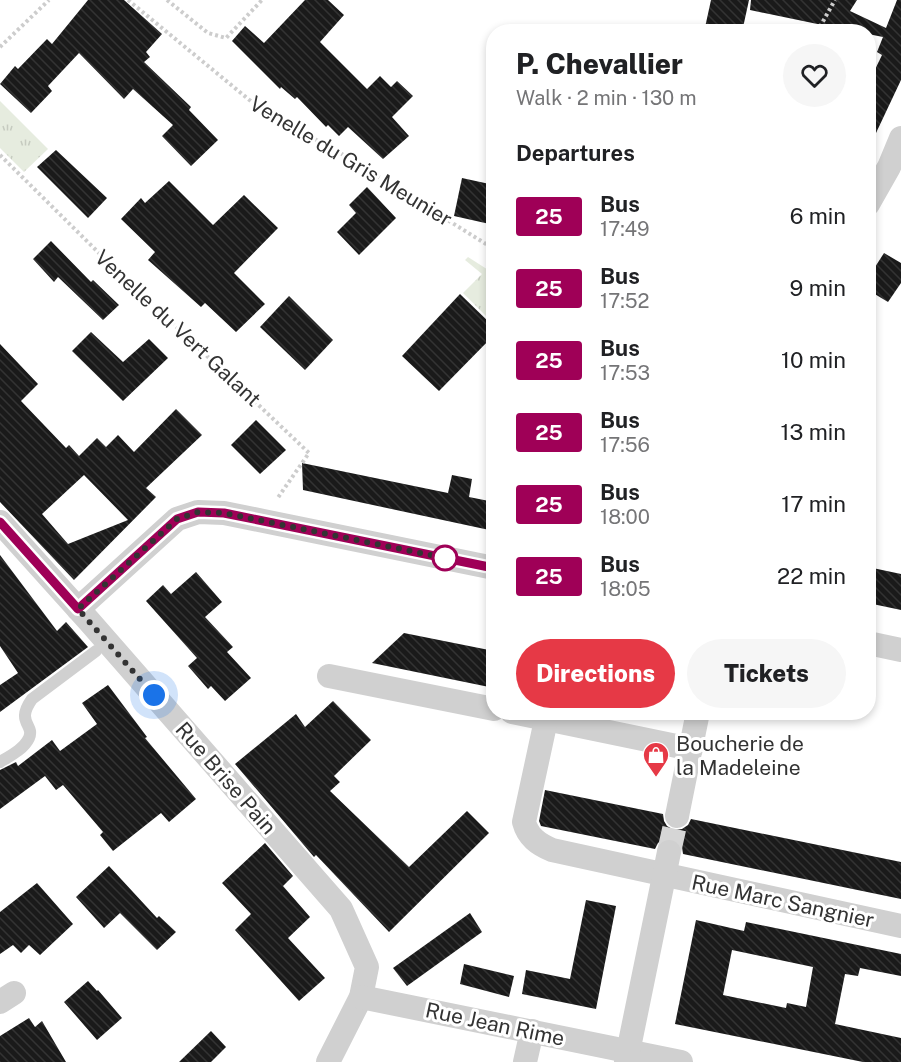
<!DOCTYPE html>
<meta charset="utf-8">
<style>
:root{--surface:#fff;--page:#f6f6f6;--text:#202124;--muted:#757577;--accent:#e63946}
body{margin:0;font-family:"Public Sans",sans-serif;background:var(--page);color:var(--text);height:100vh;display:flex;flex-direction:column;font-size:22px;white-space:nowrap}
*{box-sizing:border-box;margin:0}
p{font-size:20px;color:var(--muted)}
.icon{flex:none;width:33px;height:33px;fill:none;stroke:currentColor;stroke-width:2;stroke-linecap:round;stroke-linejoin:round}
.map{position:relative;flex:1;overflow:hidden}
.drawer{position:absolute;left:486px;top:24px;width:390px;height:696px;display:flex;flex-direction:column;background:var(--surface);border-radius:24px;box-shadow:0 3px 9px #0003}
.drawer>*{flex:none}
.badge{padding:0 12px;border-radius:4px;font-size:21px;line-height:39px}
.you{position:absolute;width:30px;height:30px;margin:-15px;border:4px solid #fff;border-radius:50%;background:#1a73e8;box-shadow:0 0 0 9px #1a73e833}
.map>.badge{position:absolute;translate:-50% -50%;box-shadow:0 0 0 3px #fff}
h2{padding:0 30px;font-size:22px;line-height:54px}
.round{display:grid;place-items:center;flex:none;width:63px;height:63px;border-radius:32px;background:var(--page)}
.headline{display:flex;align-items:center;justify-content:space-between;height:102px;padding:0 30px}
h1{font-size:28px;font-weight:800;line-height:45px}
.primary-button{display:flex;gap:12px;margin-top:auto;padding:12px 30px}
.primary-button a{flex:1;height:69px;border-radius:36px;background:var(--accent);color:#fff;font-size:24px;font-weight:800;line-height:69px;text-align:center}
.primary-button a+a{background:var(--page);color:var(--text)}
ul{padding:0;list-style:none}
li{display:flex;align-items:center;gap:18px;height:72px;padding:0 30px}
li div{flex:1}
li b{display:block;font-size:22px}
li em{font-style:normal}
li .badge{min-width:66px;font-weight:700;text-align:center}
.map>svg:first-child{display:block}
.grass{fill:url(#grass-tufts)}
.building{fill:url(#building-back-hatch);fill-rule:evenodd}
.lines{fill:none;stroke-linecap:round;stroke-linejoin:round}
.street-tunnel{stroke:#d6d6d6;stroke-width:24;stroke-dasharray:24 12;stroke-linecap:butt}
.path{stroke:#cdcdcd;stroke-width:4;stroke-dasharray:3 3;stroke-linecap:butt}
.lane{stroke:#d0d0d0;stroke-width:12}
.street{stroke:#d0d0d0;stroke-width:24}
.line-casing{stroke:#fff;stroke-width:14}
.line{stroke:#9f0057;stroke-width:9}
.walk{stroke:#333;stroke-width:6;stroke-dasharray:0 10.8}
.stop-dot{fill:#fff;stroke:#9f0057;stroke-width:3}
.labels{text-anchor:middle;dominant-baseline:central;stroke-width:6;stroke-linejoin:round;paint-order:stroke}
.street-label{font-size:21px;fill:#333;stroke:#fff}
.poi-label{font-size:21px;fill:#333;stroke:#fff;text-anchor:start}
</style>
<div class="map">
<svg width="901" height="1062" viewBox="0 0 901 1062">
<defs>
<pattern id="grass-tufts" width="24" height="20" patternUnits="userSpaceOnUse" patternTransform="scale(1.5)"><rect width="24" height="20" fill="#e6ecdf"/><path d="M3 7l-1-3M5 7V3M7 7l1-3M15 17l-1-3M17 17v-4M19 17l1-3" fill="none" stroke="#c6cbc0"/></pattern>
<pattern id="building-back-hatch" width="6" height="6" patternUnits="userSpaceOnUse" patternTransform="scale(1.5)"><rect width="6" height="6" fill="#1a1a1a"/><path d="M-1 5l2 2M0 0l6 6M5-1l2 2" fill="none" stroke="#333"/></pattern>
</defs>
<rect width="100%" height="100%" fill="#fff"/>
<g class="grass">
<polygon points="0,101 48,149 24,172 0,148"/>
<polygon points="468,257 493,273 493,323 463,293 482,274 465,260"/>
</g>
<g class="building">
<polygon points="88,0 124,0 162,34 146,52 150,57 144,62 191,107 189,110 218,140 191,166 162,136 173,125 133,89 124,99 79,53 48,86 52,91 31,113 0,84 15,66 18,69 47,39 52,44"/>
<polygon points="305,0 328,0 344,15 320,42 367,89 380,76 391,87 397,81 413,96 392,117 409,136 383,159 348,127 339,136 328,125 326,127 297,97 295,99 281,87 280,89 232,41 245,26 264,43"/>
<polygon points="711,0 749,0 742,32 704,32"/>
<polygon points="751,0 857,0 850,11 886,28 897,0 901,0 901,80 868,150 868,84 882,55 877,52 883,37 868,34 868,32 824,32 827,26 750,10"/>
<polygon points="56,150 107,198 88,218 37,167"/>
<polygon points="462,178 494,185 494,225 454,216"/>
<polygon points="169,181 213,225 244,195 278,228 234,273 265,304 236,332 205,303 201,307 148,260 155,252 121,219 141,198 145,203"/>
<polygon points="367,187 396,218 359,255 337,232 356,213 349,205"/>
<polygon points="51,241 91,282 93,280 119,305 103,320 58,277 54,282 33,259"/>
<polygon points="884,253 901,263 901,283 888,302 868,290 868,278"/>
<polygon points="460,294 494,327 494,335 439,391 402,356"/>
<polygon points="289,296 333,340 305,370 260,327"/>
<polygon points="91,332 123,362 149,339 168,358 123,401 72,351"/>
<path d="M0 344 38 384 21 401 66 448 69 445 79 456 97 438 106 447 118 435 134 452 176 409 202 435 146 488 156 497 74 580 0 502ZM84 475 128 520 68 544 42 514Z"/>
<polygon points="256,420 286,450 260,474 231,445"/>
<polygon points="302,463 448,493 452,475 472,479 469,497 494,502 494,531 303,490"/>
<polygon points="0,555 57,631 66,622 88,647 0,712 0,685 18,673 0,646"/>
<polygon points="868,567 901,574 901,610 868,603"/>
<polygon points="196,572 222,602 205,617 233,647 227,652 251,678 225,701 211,686 208,689 188,666 197,658 146,601 163,585 171,594"/>
<polygon points="404,633 494,651 494,688 372,663"/>
<polygon points="108,685 147,737 145,738 196,799 169,822 161,813 113,851 100,835 103,832 63,785 56,790 45,776 0,809 0,770 16,762 18,766 52,740 60,751 97,724 82,703"/>
<polygon points="333,701 371,740 334,776 340,782 330,791 409,867 467,811 489,833 389,932 316,855 314,857 235,764 296,714 305,727"/>
<polygon points="545,790 663,814 664,821 667,826 674,830 682,829 688,825 691,819 901,862 901,899 683,854 682,847 678,841 672,838 664,839 658,843 655,849 541,826 539,821"/>
<polygon points="265,843 293,876 283,886 310,917 288,938 325,978 299,1001 235,930 251,914 222,883"/>
<polygon points="109,866 157,918 159,916 176,932 157,950 120,913 104,928 76,897"/>
<polygon points="37,883 73,924 40,955 29,945 21,953 13,945 0,954 0,912"/>
<polygon points="586,900 616,906 596,1009 522,994 526,970 570,979"/>
<polygon points="470,913 482,932 407,986 393,968"/>
<path d="M696 920 744 931 746 922 901 954V976L860 968 858 976 845 974 835 1024 901 1038V1062H863L675 1024ZM732 950 813 967 806 1007 787 1003 786 1008 723 995Z"/>
<polygon points="464,964 514,976 509,997 460,984"/>
<polygon points="88,981 97,991 98,990 122,1018 97,1040 64,1002"/>
<polygon points="29,1018 35,1027 42,1021 66,1062 0,1062 0,1036"/>
<polygon points="211,1031 226,1047 211,1062 179,1062"/>
</g>
<g class="lines">
<polyline class="street-tunnel" points="669,852 677,816"/>
<g class="path">
<polyline points="128,0 264,112 337,151 494,249"/>
<polyline points="167,0 208,33 226,38 262,0"/>
<polyline points="817,32 835,0"/>
<polyline points="0,47 49,0"/>
<polyline points="0,155 106,260 309,453 277,499"/>
</g>
<path class="lane" d="M0 762C10 756 24 749 29 738 35 724 15 723 32 699L96 651"/>
<g class="street">
<polyline points="868,204 889,167 901,138"/>
<polyline points="0,522 89,621 341,909 367,967 361,997 328,1062"/>
<polyline points="78,609 177,519 198,512 224,513 494,568"/>
<polyline points="868,643 901,650"/>
<polyline points="329,676 494,709"/>
<polyline points="512,712 691,749"/>
<path d="M546 720 524 822C528 837 538 844 552 850L901 926"/>
<polyline points="677,816 698,712"/>
<polyline points="361,997 681,1062"/>
<polyline points="0,1002 14,993"/>
<polyline points="525,1062 532,1031"/>
<polyline points="626,1062 669,852"/>
</g>
</g>
<g class="lines">
<g class="line-casing">
<polyline id="line" points="0,522 78,609 177,519 198,512 224,513 494,568"/>
</g>
<use href="#line" class="line"/>
<polyline class="walk" points="154,695 78,609 177,519 198,512 224,513 445,558"/>
</g>
<defs>
<g id="shop-pin" transform="scale(1.35)"><path d="M0 17L-7.5 6A9.5 9.5 0 1 1 7.5 6Z" fill="#e63946" stroke="#fff"/><path d="M-5-2.5h2.3a2.7 3.5 0 0 1 5.4 0H5L5.5 6h-11ZM-1.5-2.5h3a1.5 2.3 0 0 0-3 0Z" fill="#fff"/></g>
</defs>
<g fill-rule="evenodd">
<use href="#shop-pin" x="656" y="755"/>
</g>
<circle class="stop-dot" cx="445" cy="558" r="12"/>
<g class="labels">
<g class="street-label">
<text transform="translate(351 161) rotate(31)">Venelle du Gris Meunier</text>
<text transform="translate(178 328) rotate(43)">Venelle du Vert Galant</text>
<text transform="translate(226 778) rotate(49)">Rue Brise Pain</text>
<text transform="translate(783 901) rotate(12)">Rue Marc Sangnier</text>
<text transform="translate(495 1024) rotate(12)">Rue Jean Rime</text>
</g>
<g class="poi-label">
<text x="676" y="743">Boucherie de<tspan x="676" dy="24">la Madeleine</tspan></text>
</g>
</g>
</svg>
<div class="you" style="left:154px;top:695px"></div>
<section class="drawer">
<div class="headline"><div><h1>P. Chevallier</h1><p>Walk · 2 min · 130 m</p></div><a class="round"><svg class="icon" aria-label="heart" viewBox="0 0 24 24"><path d="M12 20l-8-8c-3-5 5-10 8-4 3-6 11-1 8 4z"/></svg></a></div>
<h2>Departures</h2>
<ul>
<li><span class="badge" style="background:#9f0057;color:#fff">25</span><div><b>Bus</b><p>17:49</p></div><em>6 min</em></li>
<li><span class="badge" style="background:#9f0057;color:#fff">25</span><div><b>Bus</b><p>17:52</p></div><em>9 min</em></li>
<li><span class="badge" style="background:#9f0057;color:#fff">25</span><div><b>Bus</b><p>17:53</p></div><em>10 min</em></li>
<li><span class="badge" style="background:#9f0057;color:#fff">25</span><div><b>Bus</b><p>17:56</p></div><em>13 min</em></li>
<li><span class="badge" style="background:#9f0057;color:#fff">25</span><div><b>Bus</b><p>18:00</p></div><em>17 min</em></li>
<li><span class="badge" style="background:#9f0057;color:#fff">25</span><div><b>Bus</b><p>18:05</p></div><em>22 min</em></li>
</ul>
<div class="primary-button"><a>Directions</a><a>Tickets</a></div>
</section>
</div>
